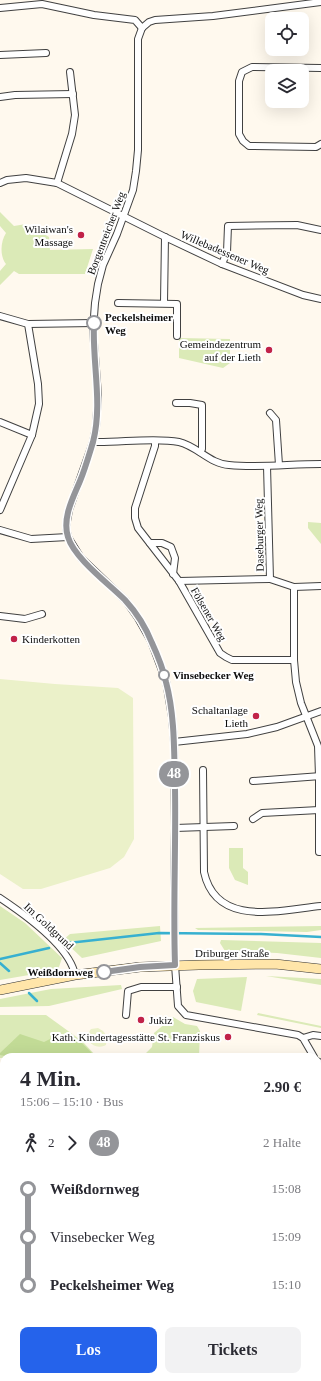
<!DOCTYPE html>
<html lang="de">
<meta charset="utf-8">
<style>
:root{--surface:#fff;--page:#f2f2f3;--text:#2b2b33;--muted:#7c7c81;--accent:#2563eb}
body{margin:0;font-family:"Times New Roman",serif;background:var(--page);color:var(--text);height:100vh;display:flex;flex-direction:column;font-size:15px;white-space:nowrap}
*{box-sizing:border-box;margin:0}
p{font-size:13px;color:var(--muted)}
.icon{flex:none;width:22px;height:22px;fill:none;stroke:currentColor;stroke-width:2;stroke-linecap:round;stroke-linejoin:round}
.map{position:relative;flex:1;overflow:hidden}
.drawer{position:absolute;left:0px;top:1053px;width:321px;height:328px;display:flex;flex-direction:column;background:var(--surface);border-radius:12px 12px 0 0;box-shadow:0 4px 16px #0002}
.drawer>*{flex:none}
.badge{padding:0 8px;border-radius:13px;font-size:14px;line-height:26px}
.buttons{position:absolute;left:265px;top:12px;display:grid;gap:8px}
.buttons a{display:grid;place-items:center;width:44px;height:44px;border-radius:8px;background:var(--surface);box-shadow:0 4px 16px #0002;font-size:20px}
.map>.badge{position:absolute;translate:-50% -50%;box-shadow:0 0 0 2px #fff}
.legs{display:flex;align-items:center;gap:6px;height:44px;padding:0 20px;font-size:13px}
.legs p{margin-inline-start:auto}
.overview{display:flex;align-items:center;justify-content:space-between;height:68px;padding:0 20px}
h1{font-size:22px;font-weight:600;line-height:30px}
.button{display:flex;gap:8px;margin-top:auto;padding:8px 20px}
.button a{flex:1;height:46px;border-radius:8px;background:var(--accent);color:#fff;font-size:16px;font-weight:600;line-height:46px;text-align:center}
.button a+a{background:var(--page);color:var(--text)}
ul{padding:0 20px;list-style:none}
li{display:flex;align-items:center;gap:14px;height:48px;font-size:15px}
li i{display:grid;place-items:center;width:6px;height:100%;margin:0 5px;background:currentColor}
li i::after{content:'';width:10px;height:10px;margin:-5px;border:3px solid;border-radius:50%;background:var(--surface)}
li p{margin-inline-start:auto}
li:first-child i{background:linear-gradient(#0000 50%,currentColor 0)}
li:last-child i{background:linear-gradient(currentColor 50%,#0000 0)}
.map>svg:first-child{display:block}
.green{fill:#dbeab7}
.forest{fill:#c2db96}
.pitch{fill:#ebf1c9}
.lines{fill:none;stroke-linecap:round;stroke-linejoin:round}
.stream{stroke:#37b0d0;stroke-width:2.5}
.street-casing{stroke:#414141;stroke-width:8}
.secondary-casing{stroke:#303030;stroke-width:10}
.street{stroke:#fff;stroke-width:6}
.secondary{stroke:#ffe5a9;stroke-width:9}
.line-1-casing{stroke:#fff;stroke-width:9}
.line-1{stroke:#949599;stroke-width:6}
.poi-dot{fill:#c12248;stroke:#fff;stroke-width:1.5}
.stop-1-dot{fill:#fff;stroke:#949599;stroke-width:2}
.labels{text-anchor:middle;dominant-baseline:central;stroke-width:4;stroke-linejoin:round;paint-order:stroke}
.poi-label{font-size:11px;fill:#0e0e0e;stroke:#fff;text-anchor:end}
.street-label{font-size:11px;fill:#0e0e0e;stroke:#fff}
.stop-label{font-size:11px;font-weight:bold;fill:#0e0e0e;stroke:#fff;text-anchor:start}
</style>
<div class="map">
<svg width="321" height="1381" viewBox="0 0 321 1381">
<rect width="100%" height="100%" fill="#fff9ee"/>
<g class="green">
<path d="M0 212 14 226 26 224 49 237 50 250 93 249 85 274H19L14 271 0 285V271L6 264C0 257 0 242 6 233L0 226Z"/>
<polygon points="179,338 230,339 230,363 223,368 179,358"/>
<polygon points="308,522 321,523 321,544 308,528"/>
<polygon points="229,848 243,848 243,868 248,872 248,885 235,880 229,868"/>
<polygon points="0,906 25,923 62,958 58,970 0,980"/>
<polygon points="160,926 161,941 82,958 63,940 70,934"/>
<polygon points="321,926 321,930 307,932 198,930 195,928"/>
<polygon points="221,940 321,943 321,958 277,953 225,951 220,943"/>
<polygon points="266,976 321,979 321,985"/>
<polygon points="247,977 241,1011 196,1002 193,991 197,979"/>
<polygon points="121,985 122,989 49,1006 0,1007 0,999 51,989"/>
<polygon points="258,1013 321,1026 321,1028 257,1015"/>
<polygon points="0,1015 46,1015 82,1041 97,1057 4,1057 4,1058 0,1058"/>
<polygon points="173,1017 185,1024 197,1026 200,1031 199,1057 142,1057 152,1047 154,1033"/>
<polygon points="4,1200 4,1254 0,1255 0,1201"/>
<polygon points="317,1201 321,1207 321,1381 231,1381 231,1377 317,1377"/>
</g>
<polygon class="forest" points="20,1034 44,1042 54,1037 64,1037 81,1042 96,1057 11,1057 0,1055 0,1053"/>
<g class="pitch">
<polygon points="0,679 55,684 118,688 133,698 134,839 124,857 110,868 41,889 23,889 0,874"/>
<path d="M98 1028 103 1031 107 1036 106 1045C95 1051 82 1040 91 1029Z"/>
</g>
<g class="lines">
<g class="stream">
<polyline points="68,943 159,933 261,934 321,937"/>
<polyline points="0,959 49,948"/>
<polyline points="0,963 9,971"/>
<polyline points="29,993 37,1001"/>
</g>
<g class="street-casing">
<g id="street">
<polyline points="0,8 42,4 94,15 135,20 142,28"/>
<polyline points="142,28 138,39 138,150 136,171 133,190 117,234 103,265 98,284 95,303 93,330 98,395 96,427 93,442 69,510 66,527 68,537 81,558 126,601 138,618 151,641 166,681 172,717 174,742 175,828 174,884 175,965 178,1006 186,1015 298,1035 303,1038 314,1057"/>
<polyline points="142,28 149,22 155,20 213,16 321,2"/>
<polyline points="0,55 46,53"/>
<polyline points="321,68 252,67 242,72 239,81 239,134 243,141 249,146 316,147 321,144"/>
<polyline points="0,97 15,95 73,94"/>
<polyline points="0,183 7,180 26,178 57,183 165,237 222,264 303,295 321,299"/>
<polyline points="57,183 72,134 75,115 70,72"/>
<polyline points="222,264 227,252 228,226 297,225 321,230"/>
<polyline points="118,303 177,304 177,336"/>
<polyline points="164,303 165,237"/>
<polyline points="0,316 28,324 94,323"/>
<polyline points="176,403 190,403 202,405 202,449 200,452"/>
<polyline points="270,413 276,420 279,465"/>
<polyline points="0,422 32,435"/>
<polyline points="155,441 155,446 135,508 135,518 138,528 179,581 220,653 226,657 232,660 294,660"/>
<path d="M93 442C119 443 154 437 179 442 197 446 210 464 229 465 259 468 290 464 321 464"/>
<polyline points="267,466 270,579 294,587 294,660 296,682 301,703 318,746 319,776 319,852 321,852"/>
<polyline points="0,510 32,435 39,404 38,384 28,324"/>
<polyline points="0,530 31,539 68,537"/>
<polyline points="150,543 162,543 171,547 175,558 173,574"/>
<polyline points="179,581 270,579"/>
<polyline points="294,587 321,586"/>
<polyline points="0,616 25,619 42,614"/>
<polyline points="174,742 247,734 277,727 321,711"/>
<path d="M203 770 204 872C216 928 280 910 321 906"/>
<polyline points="253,781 321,776"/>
<polyline points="253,819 262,813 319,810"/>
<polyline points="175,828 234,826"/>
<path d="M0 898C24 914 70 947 75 975"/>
<polyline points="126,1015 128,991 141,987 177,987"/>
<polyline points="303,1038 313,1035 321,1036"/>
<polyline points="317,1061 321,1063"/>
<polyline points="0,1138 4,1138"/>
<polyline points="0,1301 4,1301"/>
<polyline points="134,1377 134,1381"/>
<polyline points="69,1381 73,1377"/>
</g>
</g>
<g class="secondary-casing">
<polyline id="secondary" points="0,990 75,975 140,967 199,965 275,964 321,969"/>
</g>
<use href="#street" class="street"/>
<use href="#secondary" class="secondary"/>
</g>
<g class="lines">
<g class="line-1-casing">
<path id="line-1" d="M94 323C92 363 103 403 93 442 89 455 85 469 80 481 73 498 62 518 68 537 74 558 109 584 125 600 136 612 146 628 152 643 158 656 163 669 166 682 175 716 174 752 175 787 176 847 173 906 175 965L140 967 104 972"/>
</g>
<use href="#line-1" class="line-1"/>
</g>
<g class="poi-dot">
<circle cx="81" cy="235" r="4"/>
<circle cx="269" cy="350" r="4"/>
<circle cx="14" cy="639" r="4"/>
<circle cx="256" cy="716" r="4"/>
<circle cx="141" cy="1020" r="4"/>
<circle cx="228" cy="1037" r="4"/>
</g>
<g class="stop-1-dot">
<circle cx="94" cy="323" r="7"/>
<circle cx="164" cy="675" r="5"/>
<circle cx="104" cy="972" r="7"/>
</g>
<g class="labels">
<g class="poi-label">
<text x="73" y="229">Wilaiwan's<tspan x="73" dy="13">Massage</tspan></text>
<text x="261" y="344">Gemeindezentrum<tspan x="261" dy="13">auf der Lieth</tspan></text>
<text x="22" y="639" text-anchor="start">Kinderkotten</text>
<text x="248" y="710">Schaltanlage<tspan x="248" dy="13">Lieth</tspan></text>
<text x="149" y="1020" text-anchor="start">Jukiz</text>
<text x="220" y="1037">Kath. Kindertagesstätte St. Franziskus</text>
</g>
<g class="street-label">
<text transform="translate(106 233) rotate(-69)">Borgentreicher Weg</text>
<text transform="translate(225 252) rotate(23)">Willebadessener Weg</text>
<text transform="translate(259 535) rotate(-91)">Daseburger Weg</text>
<text transform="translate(209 614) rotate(60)">Fölsener Weg</text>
<text transform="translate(49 926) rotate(43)">Im Goldgrund</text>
<text x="232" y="953">Driburger Straße</text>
</g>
<g class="stop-label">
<text x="105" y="317">Peckelsheimer<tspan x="105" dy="13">Weg</tspan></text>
<text x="173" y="675">Vinsebecker Weg</text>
<text x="93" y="972" text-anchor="end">Weißdornweg</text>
</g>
</g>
</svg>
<div class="buttons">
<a><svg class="icon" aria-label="locate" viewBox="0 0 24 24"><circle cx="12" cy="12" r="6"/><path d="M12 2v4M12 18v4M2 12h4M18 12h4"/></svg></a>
<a><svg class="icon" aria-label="layers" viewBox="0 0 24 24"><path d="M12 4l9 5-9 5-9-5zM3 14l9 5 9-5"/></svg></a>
</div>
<b class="badge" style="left:174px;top:774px;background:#949599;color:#fff">48</b>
<section class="drawer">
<div class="overview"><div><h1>4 Min.</h1><p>15:06 – 15:10 · Bus</p></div><b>2.90 €</b></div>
<div class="legs"><svg class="icon" aria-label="walk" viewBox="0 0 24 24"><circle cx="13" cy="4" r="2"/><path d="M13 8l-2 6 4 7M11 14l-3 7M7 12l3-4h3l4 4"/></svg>2<svg class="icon" aria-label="forward" viewBox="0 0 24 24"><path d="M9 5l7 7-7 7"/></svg><b class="badge" style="background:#949599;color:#fff">48</b><p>2 Halte</p></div>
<ul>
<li><i style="color:#949599"></i><b>Weißdornweg</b><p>15:08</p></li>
<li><i style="color:#949599"></i><span>Vinsebecker Weg</span><p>15:09</p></li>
<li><i style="color:#949599"></i><b>Peckelsheimer Weg</b><p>15:10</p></li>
</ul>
<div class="button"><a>Los</a><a>Tickets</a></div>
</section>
</div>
